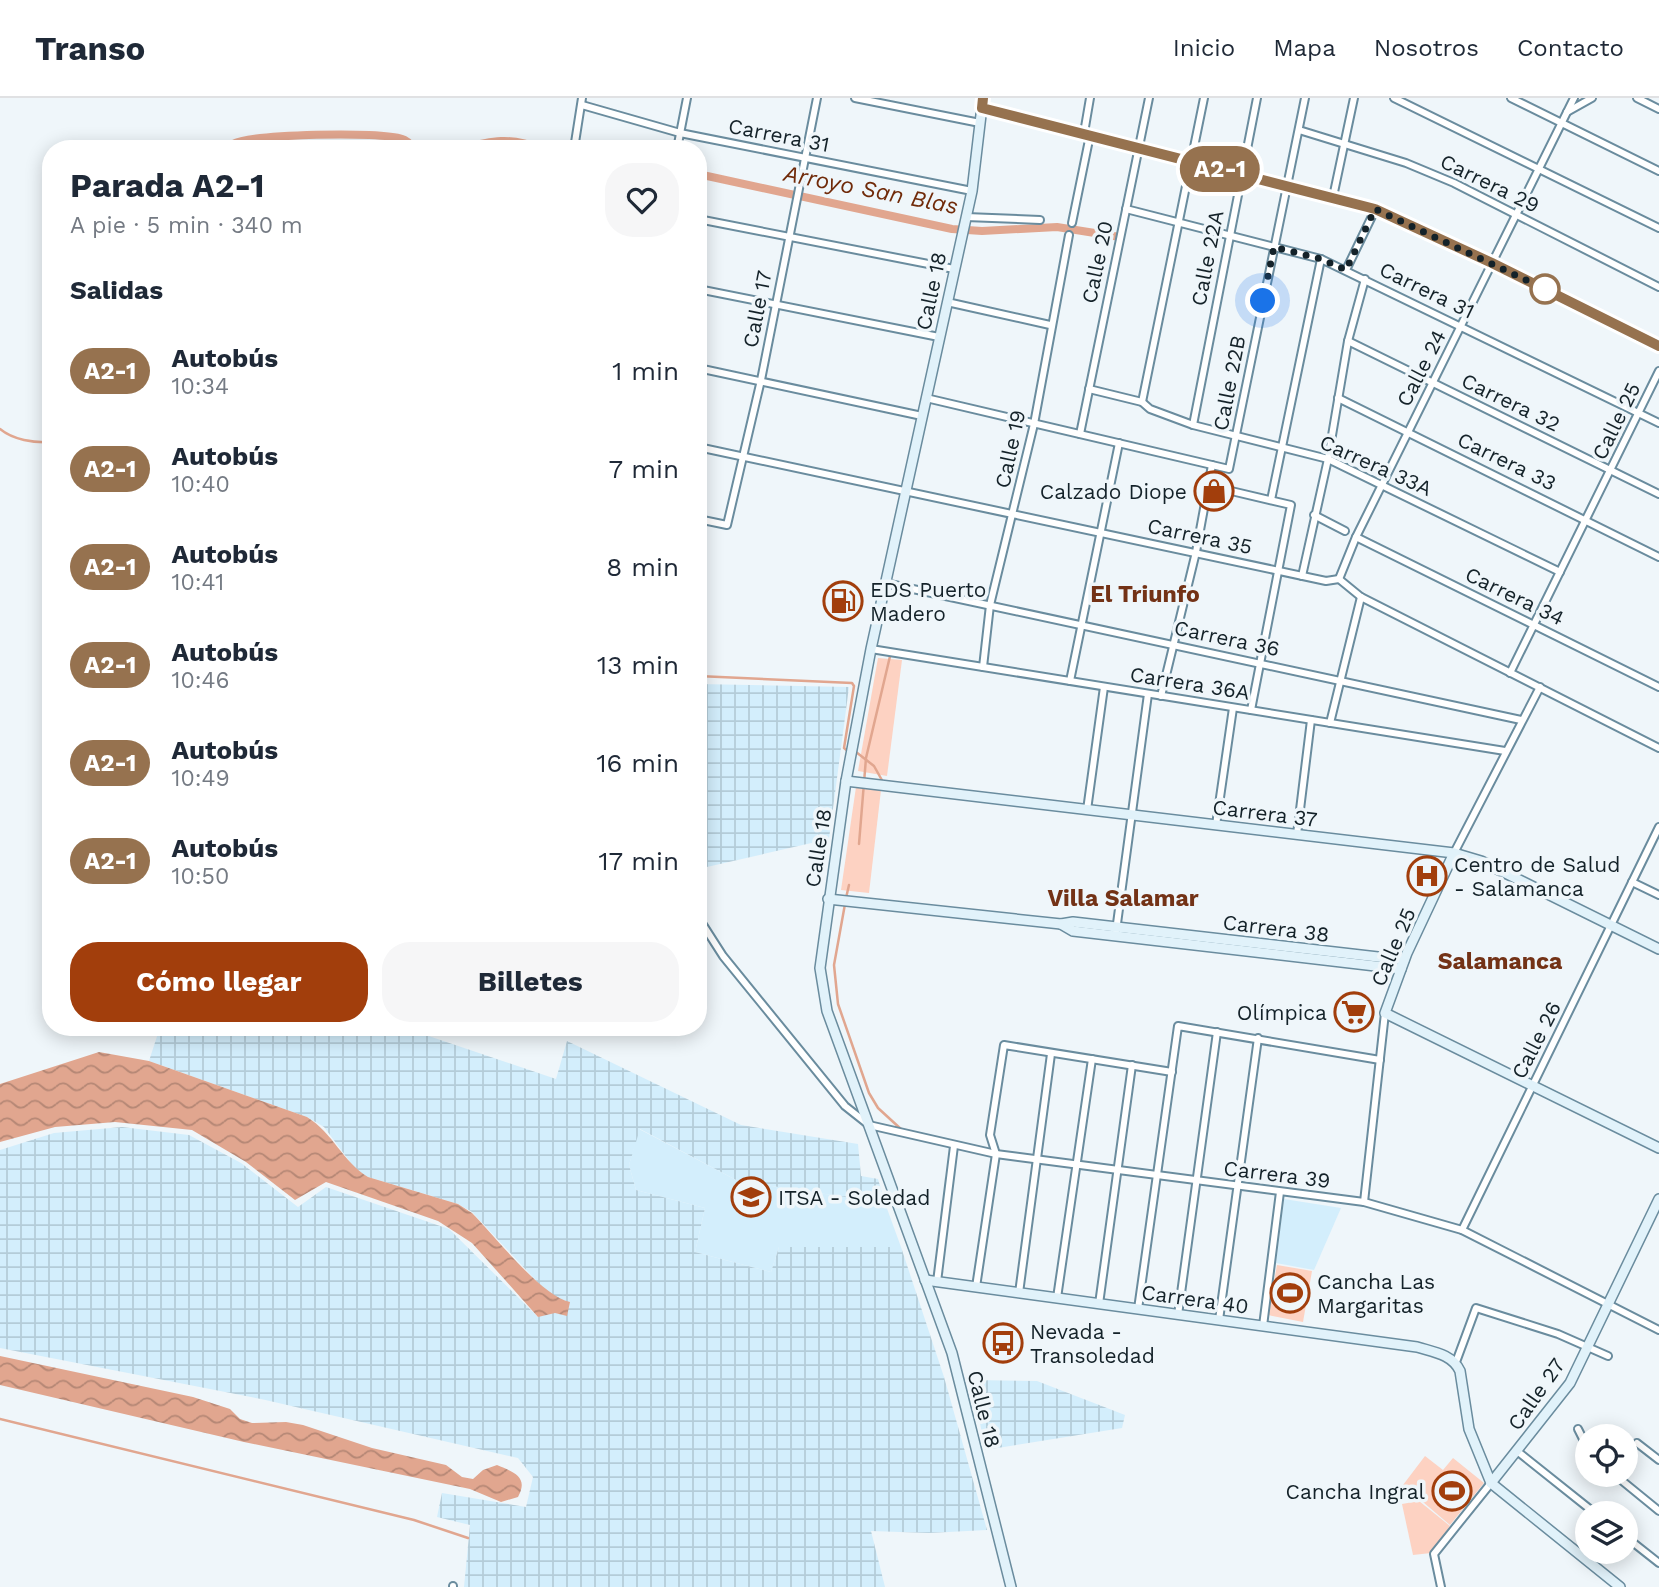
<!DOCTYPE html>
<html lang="es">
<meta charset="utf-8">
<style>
:root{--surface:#fff;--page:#f6f6f7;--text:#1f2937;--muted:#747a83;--line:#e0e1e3;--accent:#a23e0c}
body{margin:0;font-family:"Work Sans",sans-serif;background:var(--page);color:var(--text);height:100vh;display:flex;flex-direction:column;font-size:26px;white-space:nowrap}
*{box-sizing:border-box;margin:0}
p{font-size:23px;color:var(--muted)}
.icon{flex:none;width:38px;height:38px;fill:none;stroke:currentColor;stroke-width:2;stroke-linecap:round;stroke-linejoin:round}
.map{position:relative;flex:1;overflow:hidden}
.side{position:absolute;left:42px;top:42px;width:665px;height:896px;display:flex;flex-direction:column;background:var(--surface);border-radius:28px;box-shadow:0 4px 18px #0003}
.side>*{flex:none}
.badge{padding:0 14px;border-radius:23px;font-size:24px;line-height:46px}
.buttons{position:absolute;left:1575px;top:1326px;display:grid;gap:14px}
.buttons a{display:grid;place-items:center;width:63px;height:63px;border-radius:50%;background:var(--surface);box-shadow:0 4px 18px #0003;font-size:35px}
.you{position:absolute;width:35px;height:35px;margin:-18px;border:5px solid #fff;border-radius:50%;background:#1a73e8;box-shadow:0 0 0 10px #1a73e833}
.map>.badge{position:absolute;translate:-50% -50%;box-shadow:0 0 0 4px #fff}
h2{padding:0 28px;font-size:26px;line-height:63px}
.round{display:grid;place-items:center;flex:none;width:74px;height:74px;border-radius:28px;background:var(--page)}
.headline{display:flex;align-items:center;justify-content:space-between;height:119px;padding:0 28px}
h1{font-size:33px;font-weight:700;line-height:52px}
.cta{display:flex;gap:14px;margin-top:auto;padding:14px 28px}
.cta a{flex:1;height:80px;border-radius:28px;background:var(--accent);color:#fff;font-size:28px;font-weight:700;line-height:80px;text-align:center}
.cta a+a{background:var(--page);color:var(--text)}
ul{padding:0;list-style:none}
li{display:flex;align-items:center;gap:21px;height:98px;padding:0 28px}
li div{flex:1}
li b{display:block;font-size:26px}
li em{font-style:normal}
li .badge{min-width:77px;font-weight:700;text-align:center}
header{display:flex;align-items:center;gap:42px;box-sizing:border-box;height:98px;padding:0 35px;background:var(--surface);border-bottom:2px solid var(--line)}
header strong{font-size:33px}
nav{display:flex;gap:38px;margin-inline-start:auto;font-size:24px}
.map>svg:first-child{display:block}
.built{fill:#d3eefc}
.industrial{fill:url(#industrial-grid)}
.park{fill:#fdd2c2}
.water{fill:url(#water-waves)}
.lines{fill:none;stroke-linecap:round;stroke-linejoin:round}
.stream{stroke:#e1a68f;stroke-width:2.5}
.canal{stroke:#e1a68f;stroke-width:8}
.street-casing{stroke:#6a8c9e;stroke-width:10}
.secondary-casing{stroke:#6a8c9e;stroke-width:12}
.street{stroke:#fff;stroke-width:6}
.secondary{stroke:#e1f2fa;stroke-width:9}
.line-casing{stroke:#fff;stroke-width:16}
.line{stroke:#96724f;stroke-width:10}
.walk{stroke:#142229;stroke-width:7;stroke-dasharray:0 12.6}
.stop-dot{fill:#fff;stroke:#96724f;stroke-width:3.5}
.labels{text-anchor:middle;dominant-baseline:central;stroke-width:7;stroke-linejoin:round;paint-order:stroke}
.street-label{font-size:21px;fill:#142229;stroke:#eff6fa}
.poi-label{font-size:21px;fill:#142229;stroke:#eff6fa;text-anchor:start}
.water-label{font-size:23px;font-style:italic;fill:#702a09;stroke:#eff6fa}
.neighbourhood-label{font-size:23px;font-weight:bold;fill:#733216;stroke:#eff6fa}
</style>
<header>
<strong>Transo</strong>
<nav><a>Inicio</a><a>Mapa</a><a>Nosotros</a><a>Contacto</a></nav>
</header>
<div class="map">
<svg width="1659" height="1489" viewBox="0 0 1659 1489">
<defs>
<pattern id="industrial-grid" width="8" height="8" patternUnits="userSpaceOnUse" patternTransform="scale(1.75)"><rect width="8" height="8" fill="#d3eefc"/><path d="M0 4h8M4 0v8" fill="none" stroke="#b4ccd8"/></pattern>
<pattern id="water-waves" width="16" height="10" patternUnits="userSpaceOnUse" patternTransform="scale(1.75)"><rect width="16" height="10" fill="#e1a68f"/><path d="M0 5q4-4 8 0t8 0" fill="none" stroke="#b58775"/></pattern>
</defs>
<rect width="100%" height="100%" fill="#eff6fa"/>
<g class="built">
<polygon points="639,1031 738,1083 885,1105 901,1149 779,1149 771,1174 695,1154 705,1110 636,1092 629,1067"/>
<polygon points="1284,1101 1341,1110 1314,1172 1276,1165"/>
</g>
<g class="industrial">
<polygon points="698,586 849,589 829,741 698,771"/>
<polygon points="160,929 402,929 556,981 567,943 741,1027 858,1046 861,1078 878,1081 885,1105 738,1083 640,1031 629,1067 636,1092 705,1110 695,1154 771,1174 779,1149 901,1149 944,1279 987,1432 929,1435 871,1433 885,1489 464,1489 470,1427 437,1419 442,1395 526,1409 533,1379 518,1360 261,1301 0,1250 0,1052 54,1035 122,1029 189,1037 241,1065 298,1109 326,1089 449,1131 538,1219 558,1201 542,1189 472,1114 458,1106 368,1079 356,1072 324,1029 307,1019 149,963"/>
<polygon points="972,1282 1037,1283 1125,1317 1122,1330 985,1352"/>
</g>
<g class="park">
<polygon points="878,560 902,562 887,678 858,673"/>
<polygon points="856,689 881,692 869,795 841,792"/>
<polygon points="1277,1167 1312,1173 1303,1224 1268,1217"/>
<polygon points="1425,1358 1443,1372 1453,1360 1484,1385 1450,1427 1403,1387"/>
<polygon points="1419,1403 1450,1428 1431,1455 1413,1457 1402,1406"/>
</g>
<g class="water">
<path d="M99 954 149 963 307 1019C333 1035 343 1064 368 1079L458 1106 472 1115C496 1139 540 1197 570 1204L567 1218 555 1215 538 1219 472 1145 438 1123 326 1084 295 1102 246 1064 192 1032 115 1024 55 1029 0 1044V986Z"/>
<path d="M0 1258 193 1299 230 1311 240 1321 252 1325 286 1324 303 1327 372 1350 446 1367 462 1379 473 1381 483 1372 497 1367C514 1374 529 1379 518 1399L501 1404 470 1391 244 1344 0 1287Z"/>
</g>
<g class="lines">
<g class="stream">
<path d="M0 331C13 342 34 345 51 344"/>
<polyline points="698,578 852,585 854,588 844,650 849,654"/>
<polyline points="856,654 874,668 883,684"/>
<polyline points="859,746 866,660 891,554"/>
<polyline points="846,800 849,787"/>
<polyline points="845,806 834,867 838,906 869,995 878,1010 902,1032"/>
<polyline points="0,1321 414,1422 468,1440"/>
</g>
<g class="canal">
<path d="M233 46C251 36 381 33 402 41 407 42 411 47 414 51"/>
<path d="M459 51C491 43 510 38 541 51"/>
<polyline points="698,76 952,131 982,133 1057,129 1120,139"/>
</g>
<g class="street-casing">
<g id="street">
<polyline points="855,0 980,25"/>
<polyline points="1394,0 1659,130"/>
<polyline points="1511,0 1659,73"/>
<polyline points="1637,0 1659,11"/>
<polyline points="582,7 680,35 972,93"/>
<polyline points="1567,14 1592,0"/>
<polyline points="1299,32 1406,65 1454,85 1659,189"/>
<polyline points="1084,35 1090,0"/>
<polyline points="574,51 582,0"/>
<polyline points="677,51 687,0"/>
<polyline points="1333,99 1354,0"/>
<polyline points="1126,111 1321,161 1659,325"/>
<polyline points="966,119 1040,122"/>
<polyline points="698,121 954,171"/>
<polyline points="1072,125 1090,37"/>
<polyline points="1346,172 1375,112"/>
<polyline points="698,191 939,239"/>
<polyline points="947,204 1050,227"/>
<polyline points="1348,243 1659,396"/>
<polyline points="698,270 922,318"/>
<polyline points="1089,291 1142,304 1150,311 1193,327 1328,361 1560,474"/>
<polyline points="926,300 1229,371 1305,0"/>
<polyline points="1338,300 1659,459"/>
<polyline points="1142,304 1204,0"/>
<polyline points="1193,327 1257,0"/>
<polyline points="1080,336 1149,0"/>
<polyline points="698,349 1326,483 1339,481"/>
<polyline points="1227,392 1291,407 1251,612"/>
<polyline points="1271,402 1321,161"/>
<polyline points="1314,417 1345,433"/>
<polyline points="698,421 727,427 761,282 817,0"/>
<polyline points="1356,439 1659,589"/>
<polyline points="1302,478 1328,361 1348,243 1365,181"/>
<polyline points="1339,481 1356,439 1574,0"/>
<polyline points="1339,481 1361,499 1659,650"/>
<polyline points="885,485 1521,622"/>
<polyline points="871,551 1505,653"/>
<polyline points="983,569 990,507 1034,326 1069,137"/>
<polyline points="1510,575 1659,273"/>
<polyline points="1070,583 1119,345"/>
<polyline points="1161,598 1196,454 1212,367"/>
<polyline points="1330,625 1361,499"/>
<polyline points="1087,712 1104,589"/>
<polyline points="1216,727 1233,610"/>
<polyline points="1297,736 1311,622"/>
<polyline points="1454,755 1540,589"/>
<polyline points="1632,784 1659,797"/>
<polyline points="698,819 723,858 845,1008 869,1027 996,1056 1364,1104 1462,1132 1659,1232"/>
<polyline points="1116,833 1148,596"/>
<polyline points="1364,1104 1385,915"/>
<polyline points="1462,1132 1659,729"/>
<polyline points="937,1184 954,1048"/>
<polyline points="976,1189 996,1056 990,1037 1004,947 1172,974"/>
<polyline points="1019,1195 1051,956"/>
<polyline points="1057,1200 1092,961"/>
<polyline points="1099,1206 1132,967"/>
<polyline points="1138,1211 1178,928 1380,962"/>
<polyline points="1178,1217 1217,934"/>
<polyline points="1219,1222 1258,940"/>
<polyline points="1263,1228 1280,1094"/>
<polyline points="1456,1264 1476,1210 1558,1236 1608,1258"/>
<polyline points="1578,1331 1587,1349"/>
<polyline points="1637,1345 1659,1362"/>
<polyline points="1517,1353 1596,1416"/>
<polyline points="1615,1377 1659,1413"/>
<polyline points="1626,1439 1659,1465"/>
<polyline points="453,1489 453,1488"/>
<polyline points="1441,1489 1434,1456 1491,1385"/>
</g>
</g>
<g class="secondary-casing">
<g id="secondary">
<polyline points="983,0 972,93 871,551 846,683 820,870 827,913 952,1255 1011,1489"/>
<polyline points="982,10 1375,112 1492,165 1659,248"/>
<polyline points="846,683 1454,755 1481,763 1659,851"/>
<polyline points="1454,755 1407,855 1385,915 1659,1050"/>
<polyline points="828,801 1061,826 1073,824 1404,862"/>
<polyline points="1061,826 1073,833 1401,871"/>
<path d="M925 1182 1417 1249C1433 1254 1452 1256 1460 1273L1469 1331 1491 1385"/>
<polyline points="1491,1385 1570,1285 1659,1101"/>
<polyline points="1491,1385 1620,1489"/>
</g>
</g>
<use href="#street" class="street"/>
<use href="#secondary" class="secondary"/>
</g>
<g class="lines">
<g class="line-casing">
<polyline id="line" points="983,0 982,10 1375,111 1492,165 1659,248"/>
</g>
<use href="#line" class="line"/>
<polyline class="walk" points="1263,203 1274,149 1321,161 1346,172 1375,111 1545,191"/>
</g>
<defs>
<g id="shop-ring" transform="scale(2.0125)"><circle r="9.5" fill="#eff6fa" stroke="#a23e0c" stroke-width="1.5"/><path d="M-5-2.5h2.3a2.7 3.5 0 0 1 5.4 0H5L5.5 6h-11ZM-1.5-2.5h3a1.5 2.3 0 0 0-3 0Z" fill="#a23e0c"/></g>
<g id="fuel-ring" transform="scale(2.0125)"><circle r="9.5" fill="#eff6fa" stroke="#a23e0c" stroke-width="1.5"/><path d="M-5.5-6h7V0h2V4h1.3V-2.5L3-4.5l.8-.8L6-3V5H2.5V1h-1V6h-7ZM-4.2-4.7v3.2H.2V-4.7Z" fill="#a23e0c"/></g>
<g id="hospital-ring" transform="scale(2.0125)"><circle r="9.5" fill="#eff6fa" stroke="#a23e0c" stroke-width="1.5"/><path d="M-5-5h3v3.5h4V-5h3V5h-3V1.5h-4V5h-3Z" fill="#a23e0c"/></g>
<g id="supermarket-ring" transform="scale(2.0125)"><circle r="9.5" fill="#eff6fa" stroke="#a23e0c" stroke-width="1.5"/><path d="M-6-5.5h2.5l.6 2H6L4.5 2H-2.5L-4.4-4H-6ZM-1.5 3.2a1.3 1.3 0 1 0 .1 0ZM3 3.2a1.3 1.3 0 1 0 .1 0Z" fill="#a23e0c"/></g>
<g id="university-ring" transform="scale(2.0125)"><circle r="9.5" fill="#eff6fa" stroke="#a23e0c" stroke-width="1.5"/><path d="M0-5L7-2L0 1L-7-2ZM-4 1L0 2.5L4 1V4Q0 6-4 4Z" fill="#a23e0c"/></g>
<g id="stadium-ring" transform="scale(2.0125)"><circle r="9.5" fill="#eff6fa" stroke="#a23e0c" stroke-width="1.5"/><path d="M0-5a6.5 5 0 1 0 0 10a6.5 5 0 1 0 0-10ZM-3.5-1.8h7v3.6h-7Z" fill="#a23e0c"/></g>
<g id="bus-ring" transform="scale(2.0125)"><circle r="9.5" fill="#eff6fa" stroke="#a23e0c" stroke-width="1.5"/><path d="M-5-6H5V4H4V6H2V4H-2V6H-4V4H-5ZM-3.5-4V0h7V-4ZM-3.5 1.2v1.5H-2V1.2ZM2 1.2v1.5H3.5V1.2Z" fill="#a23e0c"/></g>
</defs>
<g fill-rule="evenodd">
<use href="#shop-ring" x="1214" y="393"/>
<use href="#fuel-ring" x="843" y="503"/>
<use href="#hospital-ring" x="1427" y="778"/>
<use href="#supermarket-ring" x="1354" y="914"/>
<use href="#university-ring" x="751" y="1099"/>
<use href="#stadium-ring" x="1290" y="1195"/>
<use href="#bus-ring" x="1003" y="1245"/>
<use href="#stadium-ring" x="1452" y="1393"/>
</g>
<circle class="stop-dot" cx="1545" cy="191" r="14"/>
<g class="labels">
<g class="street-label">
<text transform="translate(779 37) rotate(11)">Carrera 31</text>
<text transform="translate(1490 85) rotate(26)">Carrera 29</text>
<text transform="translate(1207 160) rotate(-79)">Calle 22A</text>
<text transform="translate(1097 164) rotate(-78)">Calle 20</text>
<text transform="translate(1427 192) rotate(26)">Carrera 31</text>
<text transform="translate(931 193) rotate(-78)">Calle 18</text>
<text transform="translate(757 211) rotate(-79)">Calle 17</text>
<text transform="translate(1421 270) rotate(-63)">Calle 24</text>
<text transform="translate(1229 285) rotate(-79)">Calle 22B</text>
<text transform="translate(1511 304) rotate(26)">Carrera 32</text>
<text transform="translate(1616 323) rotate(-64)">Calle 25</text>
<text transform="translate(1010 351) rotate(-78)">Calle 19</text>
<text transform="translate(1507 363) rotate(26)">Carrera 33</text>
<text transform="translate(1376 367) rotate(24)">Carrera 33A</text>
<text transform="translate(1200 438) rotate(12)">Carrera 35</text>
<text transform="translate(1515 498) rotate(26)">Carrera 34</text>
<text transform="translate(1227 540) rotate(12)">Carrera 36</text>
<text transform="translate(1190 585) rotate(9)">Carrera 36A</text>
<text transform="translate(1265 715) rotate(7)">Carrera 37</text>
<text transform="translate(818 750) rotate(-81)">Calle 18</text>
<text transform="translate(1276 830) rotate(7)">Carrera 38</text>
<text transform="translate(1393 849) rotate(-67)">Calle 25</text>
<text transform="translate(1536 942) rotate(-63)">Calle 26</text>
<text transform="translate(1277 1076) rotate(7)">Carrera 39</text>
<text transform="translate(1195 1201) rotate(8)">Carrera 40</text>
<text transform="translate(1536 1296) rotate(-55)">Calle 27</text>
<text transform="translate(984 1311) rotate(76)">Calle 18</text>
</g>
<g class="poi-label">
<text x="1187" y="393" text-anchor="end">Calzado Diope</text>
<text x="870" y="491">EDS Puerto<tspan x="870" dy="24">Madero</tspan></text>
<text x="1454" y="766">Centro de Salud<tspan x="1454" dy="24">- Salamanca</tspan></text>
<text x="1327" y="914" text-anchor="end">Olímpica</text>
<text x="778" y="1099">ITSA - Soledad</text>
<text x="1317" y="1183">Cancha Las<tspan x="1317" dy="24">Margaritas</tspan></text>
<text x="1030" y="1233">Nevada -<tspan x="1030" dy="24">Transoledad</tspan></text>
<text x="1425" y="1393" text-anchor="end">Cancha Ingral</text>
</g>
<g class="water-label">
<text transform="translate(871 92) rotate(11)">Arroyo San Blas</text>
</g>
<g class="neighbourhood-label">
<text x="1145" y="496">El Triunfo</text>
<text x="1123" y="800">Villa Salamar</text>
<text x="1500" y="863">Salamanca</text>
</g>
</g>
</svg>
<div class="buttons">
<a><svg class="icon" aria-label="locate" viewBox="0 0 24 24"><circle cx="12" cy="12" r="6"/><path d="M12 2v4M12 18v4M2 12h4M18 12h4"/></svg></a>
<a><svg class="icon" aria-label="layers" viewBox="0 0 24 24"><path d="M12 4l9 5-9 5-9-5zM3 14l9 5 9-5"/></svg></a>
</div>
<div class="you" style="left:1263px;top:203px"></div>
<b class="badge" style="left:1220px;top:71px;background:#96724f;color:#fff">A2-1</b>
<section class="side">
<div class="headline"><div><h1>Parada A2-1</h1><p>A pie · 5 min · 340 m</p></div><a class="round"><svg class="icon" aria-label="heart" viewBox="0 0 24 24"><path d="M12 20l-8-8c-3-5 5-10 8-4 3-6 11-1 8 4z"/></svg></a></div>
<h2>Salidas</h2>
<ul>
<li><span class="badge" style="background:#96724f;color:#fff">A2-1</span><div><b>Autobús</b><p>10:34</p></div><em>1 min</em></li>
<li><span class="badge" style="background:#96724f;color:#fff">A2-1</span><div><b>Autobús</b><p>10:40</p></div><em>7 min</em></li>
<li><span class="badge" style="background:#96724f;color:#fff">A2-1</span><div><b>Autobús</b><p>10:41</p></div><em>8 min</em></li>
<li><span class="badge" style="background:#96724f;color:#fff">A2-1</span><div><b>Autobús</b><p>10:46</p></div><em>13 min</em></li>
<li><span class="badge" style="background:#96724f;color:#fff">A2-1</span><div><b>Autobús</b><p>10:49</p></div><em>16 min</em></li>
<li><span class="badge" style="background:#96724f;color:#fff">A2-1</span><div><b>Autobús</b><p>10:50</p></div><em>17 min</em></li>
</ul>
<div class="cta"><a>Cómo llegar</a><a>Billetes</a></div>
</section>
</div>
